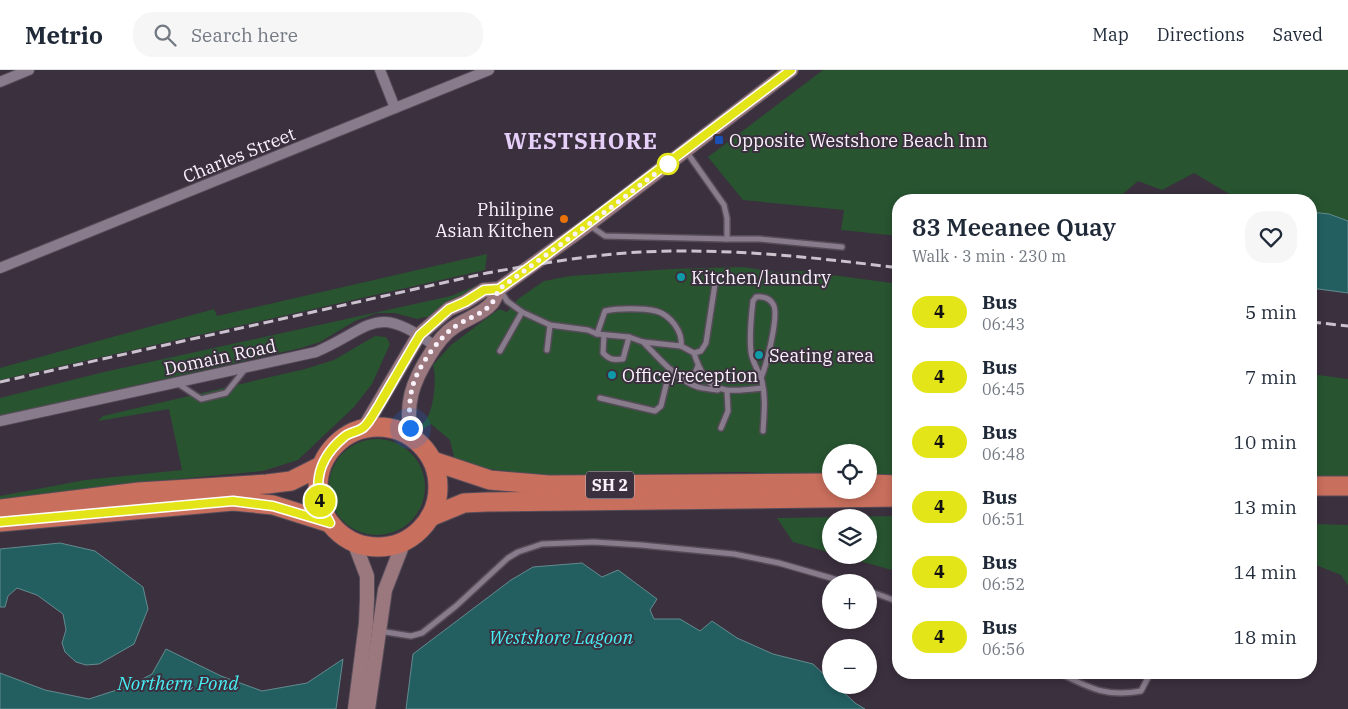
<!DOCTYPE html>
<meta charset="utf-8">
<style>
:root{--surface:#fff;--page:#f6f6f7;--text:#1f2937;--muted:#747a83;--line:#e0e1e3}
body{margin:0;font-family:"IBM Plex Serif",serif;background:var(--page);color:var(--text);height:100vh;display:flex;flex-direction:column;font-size:19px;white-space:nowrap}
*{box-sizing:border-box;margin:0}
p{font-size:16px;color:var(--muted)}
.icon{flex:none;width:28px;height:28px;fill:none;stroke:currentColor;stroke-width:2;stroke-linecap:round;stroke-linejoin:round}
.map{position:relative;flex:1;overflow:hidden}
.side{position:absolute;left:892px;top:124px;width:425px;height:485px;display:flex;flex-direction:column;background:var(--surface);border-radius:20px;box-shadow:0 2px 8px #0003}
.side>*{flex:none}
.badge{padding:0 10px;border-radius:16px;font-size:18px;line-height:32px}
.buttons{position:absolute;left:822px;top:374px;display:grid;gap:10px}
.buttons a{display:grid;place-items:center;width:55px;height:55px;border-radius:50%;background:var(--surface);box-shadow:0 2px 8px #0003;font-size:25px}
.you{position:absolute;width:25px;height:25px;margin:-12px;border:4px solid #fff;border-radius:50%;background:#1a73e8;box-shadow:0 0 0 8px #1a73e833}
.map>.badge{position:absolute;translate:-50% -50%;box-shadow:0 0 0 2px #fff}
.round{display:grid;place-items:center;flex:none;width:52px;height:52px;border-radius:20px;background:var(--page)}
.head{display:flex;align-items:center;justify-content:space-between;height:85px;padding:0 20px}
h1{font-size:24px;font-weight:600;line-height:38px}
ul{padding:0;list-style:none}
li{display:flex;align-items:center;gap:15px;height:65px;padding:0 20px}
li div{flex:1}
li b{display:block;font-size:19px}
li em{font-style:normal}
li .badge{min-width:55px;font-weight:700;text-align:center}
header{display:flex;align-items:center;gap:30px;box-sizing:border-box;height:70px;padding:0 25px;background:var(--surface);border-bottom:1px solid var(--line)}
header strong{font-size:24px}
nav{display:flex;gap:28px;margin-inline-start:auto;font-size:18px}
.search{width:350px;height:45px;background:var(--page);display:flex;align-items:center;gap:12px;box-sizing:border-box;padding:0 18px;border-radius:20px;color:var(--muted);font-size:19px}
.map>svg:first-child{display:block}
.green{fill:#285430}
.water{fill:#235f61;stroke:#638b8f}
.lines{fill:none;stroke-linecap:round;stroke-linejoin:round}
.lane-casing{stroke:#564c58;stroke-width:8}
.street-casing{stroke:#564c58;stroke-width:12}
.secondary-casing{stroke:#564c58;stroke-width:16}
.highway-casing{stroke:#564c58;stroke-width:21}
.lane{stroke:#877b8c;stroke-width:5}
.street{stroke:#877b8c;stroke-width:10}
.secondary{stroke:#9b777e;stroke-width:14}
.highway{stroke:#c96f5d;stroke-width:19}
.rail{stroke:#cac2cc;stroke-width:3;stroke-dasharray:10 5;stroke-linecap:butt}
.line-casing{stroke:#fff;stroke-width:11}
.line{stroke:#e3e518;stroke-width:8}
.walk{stroke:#f9f2fb;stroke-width:5;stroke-dasharray:0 9}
.transit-dot{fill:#1a4fb4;stroke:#3b303e;stroke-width:2}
.stop-dot{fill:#fff;stroke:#e3e518;stroke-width:2.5}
.food-dot{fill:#e8710a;stroke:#3b303e;stroke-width:2}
.culture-dot{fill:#0f9aa8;stroke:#3b303e;stroke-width:2}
.labels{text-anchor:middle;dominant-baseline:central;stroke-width:4;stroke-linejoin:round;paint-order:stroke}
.shield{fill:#3b303e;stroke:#c0b8c2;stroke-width:1}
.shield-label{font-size:16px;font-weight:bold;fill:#f9f2fb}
.poi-label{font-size:18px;fill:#f9f2fb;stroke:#3b303e;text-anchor:start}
.street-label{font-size:18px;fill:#f9f2fb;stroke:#3b303e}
.water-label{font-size:19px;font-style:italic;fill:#47edf2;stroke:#3b303e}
.district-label{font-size:22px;font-weight:bold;letter-spacing:1px;fill:#e6d0f9;stroke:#3b303e}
</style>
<header>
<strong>Metrio</strong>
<div class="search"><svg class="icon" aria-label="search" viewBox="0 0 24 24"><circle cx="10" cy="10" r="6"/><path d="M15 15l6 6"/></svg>Search here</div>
<nav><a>Map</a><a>Directions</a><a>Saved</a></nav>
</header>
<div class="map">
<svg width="1348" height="639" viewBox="0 0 1348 639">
<rect width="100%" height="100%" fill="#3b303e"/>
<g class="green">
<polygon points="823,0 1348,0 1348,223 1311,218 1311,130 1233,130 1231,125 1194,103 1162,120 1138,111 1116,130 899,130 899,166 841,160 844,140 743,130 708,87"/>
<polygon points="487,184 485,200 0,310 0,298 214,239 217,246"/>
<path d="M743 197 776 202 802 201 899 214V406L869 407V382H831V406L742 402 547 406 490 399 455 391 450 370 431 354 411 366C416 360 423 355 427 348 434 337 437 307 433 295L451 275 499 239 507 242 518 229 544 211 570 206 671 199Z"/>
<polygon points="480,214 484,220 438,248 425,247 417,249 395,243 377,243 355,251 320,272 301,278 0,346 0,328 104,302 451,226"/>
<polygon points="375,266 386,267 390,274 372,314 354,337 298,390 263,401 134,413 0,431 0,426 85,410 182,400 169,339 98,351 103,346 305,299 334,290"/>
<polygon points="1311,304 1348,309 1348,407 1311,407"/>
<circle cx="377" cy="417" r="48"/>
<polygon points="899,446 899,502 838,485 869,485 869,448 831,448 831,483 793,472 777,448"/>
<polygon points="1311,454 1348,455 1348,515 1341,505 1311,493"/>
</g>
<g class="water">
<polygon points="1311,142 1329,144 1348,151 1348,223 1311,218"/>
<polygon points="60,473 95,481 143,517 148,539 134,574 99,594 86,595 76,592 65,582 62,573 66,560 63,544 37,525 17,518 8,526 5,537 0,537 0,479"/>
<polygon points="582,493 602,507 618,500 657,529 650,540 654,549 680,549 700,561 712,551 737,568 773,584 813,594 831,611 831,615 836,615 855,633 865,639 406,639 413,584 511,510 533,497"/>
<polygon points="166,579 221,606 262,621 307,613 343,589 336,639 0,639 0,603 45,620 89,629 129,616 152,604"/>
</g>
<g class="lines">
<g class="lane-casing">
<g id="lane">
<polyline points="589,155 605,166 727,169 727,148 724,135 686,81"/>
<polyline points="727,169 760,169 842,177"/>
<path d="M501 221 507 231 522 242 550 255 588 260 597 264 629 267 643 272 681 276 694 283C707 326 725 322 763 318"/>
<path d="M597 264 605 241C618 238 643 238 656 241 670 245 683 261 681 276"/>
<path d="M604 265 603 283C610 290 613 290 623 289L629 267"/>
<path d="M643 272C658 287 678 311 698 317 704 319 711 319 718 320"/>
<polyline points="547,280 550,255"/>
<polyline points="500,281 522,242"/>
<polyline points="694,283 701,281 706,273 715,214"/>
<path d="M761 308C766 296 780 244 773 234 770 228 762 226 756 227L753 231C751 248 749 265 751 282 753 295 759 300 762 311 766 328 764 344 763 361"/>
<polyline points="685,310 694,305 698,296"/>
<polyline points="177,313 201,329 226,323 246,298"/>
<polyline points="600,328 655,341 661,336 670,299"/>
<polyline points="721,358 728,341 727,321"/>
<polyline points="869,521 899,532"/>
<polyline points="379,561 411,566 422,563 456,536 508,488 518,482 542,474 594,472 641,475 734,484 779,493 845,512"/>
<path d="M1057 602C1088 617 1106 628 1141 621L1151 602"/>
</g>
</g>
<g class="street-casing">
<g id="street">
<polyline points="380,0 395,38"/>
<polyline points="0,12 29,0"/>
<polyline points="0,198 489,0"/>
<path d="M0 351 316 282C373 257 375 232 435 276"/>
</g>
</g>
<g class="secondary-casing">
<g id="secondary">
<polyline points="364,358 419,265 449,239 465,232 484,220 499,219"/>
<path d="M411 366C405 334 412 313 429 286 435 276 443 264 454 257 465 249 483 244 492 233 495 229 497 223 499 219L589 154 791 0"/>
<polyline points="354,472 367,506 367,529 366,553 355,639"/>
<polyline points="368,639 385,520 404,471"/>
</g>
</g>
<g class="highway-casing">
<g id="highway">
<circle cx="378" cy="417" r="60"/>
<polyline points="433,391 490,410 549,415 831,413"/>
<polyline points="869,414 899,415"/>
<polyline points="1311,416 1348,416"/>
<polyline points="0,439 139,422 267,414 291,411 321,396"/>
<polyline points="430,447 464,433 487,432 899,427"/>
<polyline points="0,452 233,431 273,435 330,453"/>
</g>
</g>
<use href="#lane" class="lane"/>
<use href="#street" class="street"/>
<use href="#secondary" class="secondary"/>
<use href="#highway" class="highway"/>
<g class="rail">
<polyline points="1311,252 1348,256"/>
<path d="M0 312 487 203C538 194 589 185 641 182 728 178 813 187 899 198"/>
</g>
</g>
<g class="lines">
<g class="line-casing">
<path id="line" d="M0 452 233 431 273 436 330 453C311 421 315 391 344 367 349 362 359 362 364 357 370 352 375 341 379 335 393 311 406 288 420 265L449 239 465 232 484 220 499 219 534 194 791 0"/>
</g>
<use href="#line" class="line"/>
<path class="walk" d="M410 358C409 344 409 329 413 315 418 297 438 269 453 258 464 249 483 245 492 233 495 229 497 223 499 219L589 154 672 91 668 94"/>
</g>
<rect class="transit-dot" x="714" y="65" width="10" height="10" rx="2.5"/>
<circle class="stop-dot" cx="668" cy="94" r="10"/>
<circle class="food-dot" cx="564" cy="149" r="5"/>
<g class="culture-dot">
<circle cx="681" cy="207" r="5"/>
<circle cx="759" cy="285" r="5"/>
<circle cx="612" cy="305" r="5"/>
</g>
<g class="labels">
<rect class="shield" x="586" y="401.5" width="48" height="27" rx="4"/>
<g class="shield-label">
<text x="610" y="415">SH 2</text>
</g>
<g class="poi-label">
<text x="729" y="70">Opposite Westshore Beach Inn</text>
<text x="554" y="139" text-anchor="end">Philipine<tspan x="554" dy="21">Asian Kitchen</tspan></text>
<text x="691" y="207">Kitchen/laundry</text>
<text x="769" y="285">Seating area</text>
<text x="622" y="305">Office/reception</text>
</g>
<g class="street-label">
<text transform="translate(239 85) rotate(-22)">Charles Street</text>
<text transform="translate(220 287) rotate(-12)">Domain Road</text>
</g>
<g class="water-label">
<text x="561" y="567">Westshore Lagoon</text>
<text x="178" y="613">Northern Pond</text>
</g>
<g class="district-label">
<text x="581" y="70">WESTSHORE</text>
</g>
</g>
</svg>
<div class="buttons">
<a><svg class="icon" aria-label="locate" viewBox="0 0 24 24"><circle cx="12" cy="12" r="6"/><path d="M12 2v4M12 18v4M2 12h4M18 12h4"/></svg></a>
<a><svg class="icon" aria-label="layers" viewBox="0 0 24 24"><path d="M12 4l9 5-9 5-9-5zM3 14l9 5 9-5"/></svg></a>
<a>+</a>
<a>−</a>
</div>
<div class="you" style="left:410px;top:358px"></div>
<b class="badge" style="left:320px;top:431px;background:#e3e518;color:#111">4</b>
<section class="side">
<div class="head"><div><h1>83 Meeanee Quay</h1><p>Walk · 3 min · 230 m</p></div><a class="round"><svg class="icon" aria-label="heart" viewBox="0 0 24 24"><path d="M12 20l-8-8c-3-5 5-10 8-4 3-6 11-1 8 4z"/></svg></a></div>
<ul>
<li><span class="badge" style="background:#e3e518;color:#111">4</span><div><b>Bus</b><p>06:43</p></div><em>5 min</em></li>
<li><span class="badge" style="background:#e3e518;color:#111">4</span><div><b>Bus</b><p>06:45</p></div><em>7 min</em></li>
<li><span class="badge" style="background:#e3e518;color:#111">4</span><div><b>Bus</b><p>06:48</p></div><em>10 min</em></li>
<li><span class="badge" style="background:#e3e518;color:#111">4</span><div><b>Bus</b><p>06:51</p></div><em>13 min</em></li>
<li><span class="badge" style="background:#e3e518;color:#111">4</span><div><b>Bus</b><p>06:52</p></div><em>14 min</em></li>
<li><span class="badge" style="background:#e3e518;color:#111">4</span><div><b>Bus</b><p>06:56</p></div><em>18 min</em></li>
</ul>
</section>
</div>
